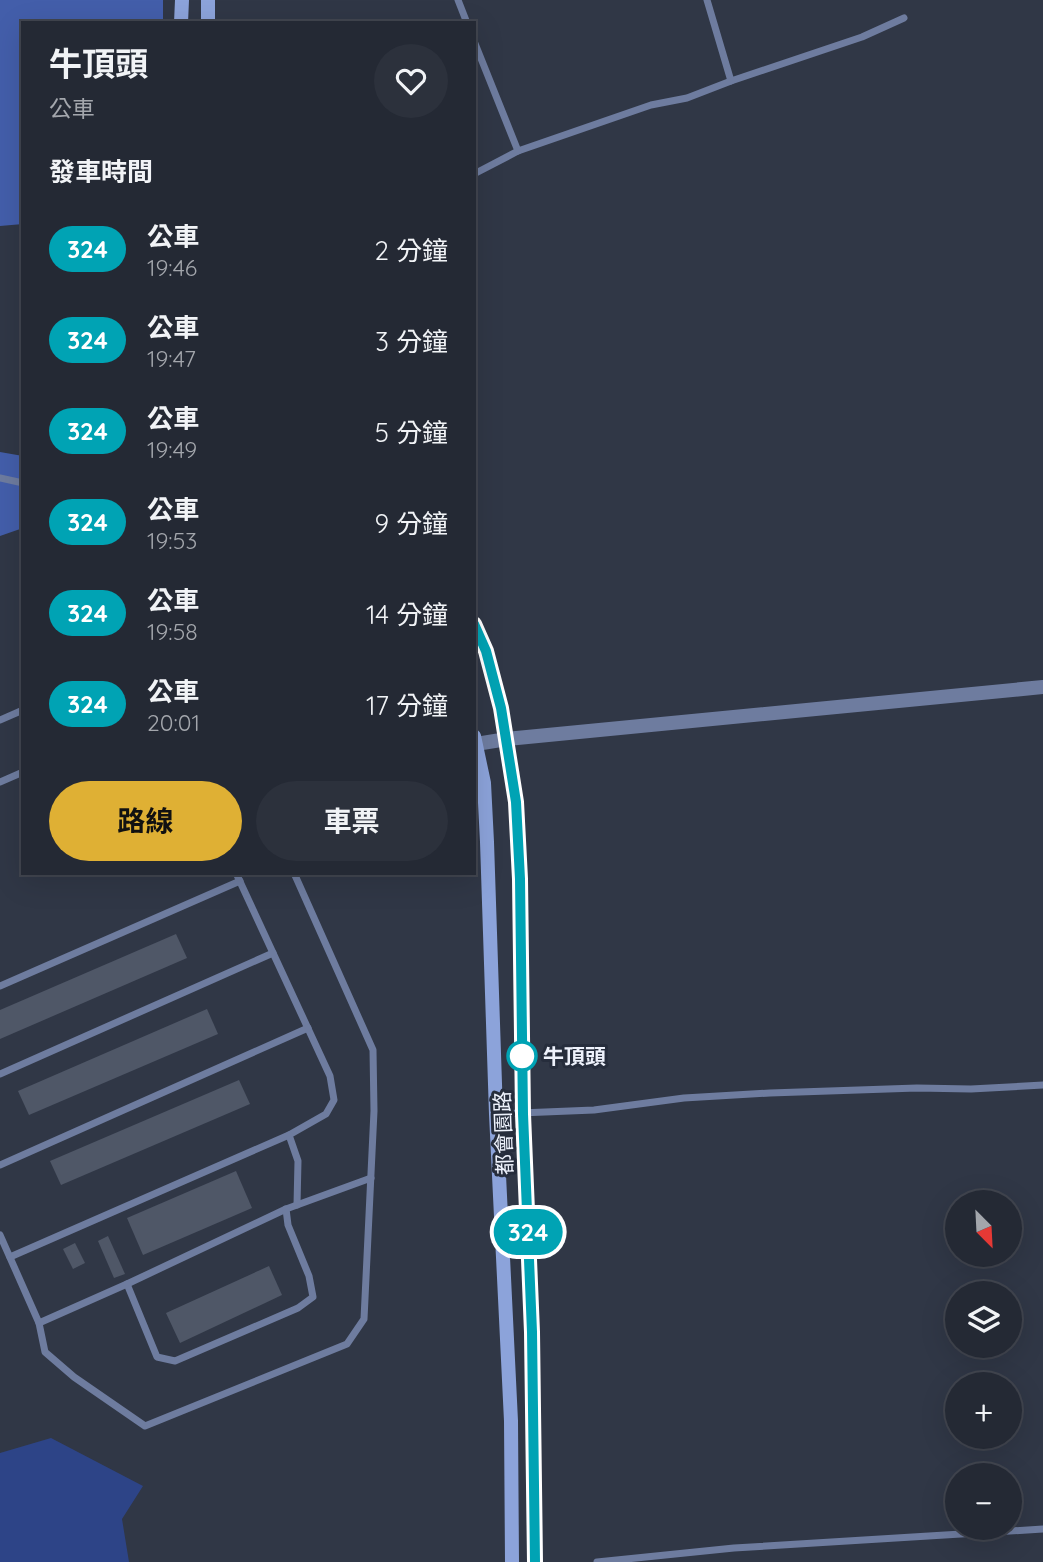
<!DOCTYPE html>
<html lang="zh-TW">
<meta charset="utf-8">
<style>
:root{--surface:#242934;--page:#2c313c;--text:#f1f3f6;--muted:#a3a6ac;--line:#41454f;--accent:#dfb034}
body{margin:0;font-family:Quicksand,"Noto Sans TC",sans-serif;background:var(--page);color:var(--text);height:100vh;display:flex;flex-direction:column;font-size:26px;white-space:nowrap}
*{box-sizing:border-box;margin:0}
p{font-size:23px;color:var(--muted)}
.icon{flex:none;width:38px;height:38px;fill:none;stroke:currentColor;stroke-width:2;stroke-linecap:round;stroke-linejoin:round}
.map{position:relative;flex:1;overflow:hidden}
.sheet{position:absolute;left:21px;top:21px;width:455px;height:854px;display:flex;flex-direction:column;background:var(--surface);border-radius:0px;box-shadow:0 7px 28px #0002,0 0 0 2px var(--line)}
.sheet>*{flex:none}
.badge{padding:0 14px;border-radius:23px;font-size:24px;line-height:46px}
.needle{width:46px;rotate:156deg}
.tools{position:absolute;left:945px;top:1190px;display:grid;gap:14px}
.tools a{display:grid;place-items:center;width:77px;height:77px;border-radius:50%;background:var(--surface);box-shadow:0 7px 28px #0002,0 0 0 2px var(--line);font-size:35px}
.map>.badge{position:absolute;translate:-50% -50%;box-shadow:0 0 0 4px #fff}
h2{padding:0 28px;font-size:26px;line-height:63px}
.round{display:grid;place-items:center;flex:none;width:74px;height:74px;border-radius:37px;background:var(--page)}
.headline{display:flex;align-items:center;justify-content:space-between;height:119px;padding:0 28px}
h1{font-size:33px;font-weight:700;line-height:52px}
.primary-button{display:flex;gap:14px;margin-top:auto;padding:14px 28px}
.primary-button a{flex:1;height:80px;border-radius:42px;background:var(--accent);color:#111;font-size:28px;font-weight:700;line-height:80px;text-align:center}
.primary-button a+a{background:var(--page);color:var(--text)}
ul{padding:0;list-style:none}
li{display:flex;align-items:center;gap:21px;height:91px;padding:0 28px}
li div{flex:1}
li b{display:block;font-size:26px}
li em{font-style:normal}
li .badge{min-width:77px;font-weight:700;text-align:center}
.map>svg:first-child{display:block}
.green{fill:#2d4487}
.forest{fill:#435eaa}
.building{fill:#4f5767}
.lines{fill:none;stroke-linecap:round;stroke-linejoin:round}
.lane{stroke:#6e7c9f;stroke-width:7}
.street{stroke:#6e7c9f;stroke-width:14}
.secondary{stroke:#8ca3da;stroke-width:14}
.line-casing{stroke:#fff;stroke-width:16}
.line{stroke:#00a3b4;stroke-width:10}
.stop-dot{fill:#fff;stroke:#00a3b4;stroke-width:3.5}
.labels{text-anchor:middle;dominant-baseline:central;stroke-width:6;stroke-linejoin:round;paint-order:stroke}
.stop-label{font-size:21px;font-weight:bold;fill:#eef2fc;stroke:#262d3c;text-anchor:start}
.street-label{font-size:21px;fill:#eef2fc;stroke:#262d3c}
</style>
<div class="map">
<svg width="1043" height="1562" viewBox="0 0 1043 1562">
<rect width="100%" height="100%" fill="#303746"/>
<polygon class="green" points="51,1438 143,1486 122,1519 129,1562 0,1562 0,1453"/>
<g class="forest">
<polygon points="0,0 163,0 163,23 23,23 23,224 0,226"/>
<polygon points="0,452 23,456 23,528 0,536"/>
</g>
<g class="building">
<polygon points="176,934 187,958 0,1039 0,1010"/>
<polygon points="207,1009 218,1034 29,1115 18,1091"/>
<polygon points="239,1080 250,1104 61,1185 50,1161"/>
<polygon points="236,1171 252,1208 143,1255 127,1218"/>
<polygon points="108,1236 125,1274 114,1278 98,1241"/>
<polygon points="75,1243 85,1263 73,1269 63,1249"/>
<polygon points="269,1266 282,1295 180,1343 166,1313"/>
</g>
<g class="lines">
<g class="lane">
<polyline points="458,0 467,23"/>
<polyline points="707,0 731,81"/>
<polyline points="474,41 518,151"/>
<polyline points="474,174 518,151 651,105 687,98 731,81 862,37 904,18"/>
<polyline points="0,478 23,483"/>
<polyline points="0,720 23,710"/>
<polyline points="0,782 23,772"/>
<polyline points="236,873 330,1076 334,1100 326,1114 289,1135 298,1161 297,1205"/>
<polyline points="0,986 240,881"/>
<polyline points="0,1074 273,953"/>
<polyline points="496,1114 594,1110 684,1098 770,1093 917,1088 971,1089 1043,1085"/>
<polyline points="0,1165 308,1028"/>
<polyline points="0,1235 39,1323 45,1352 74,1377 145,1426 347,1344 364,1319 374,1111 373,1050 294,873"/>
<polyline points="10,1257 289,1135"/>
<polyline points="127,1284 286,1209 371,1178"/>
<polyline points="39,1323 127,1284 157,1357 175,1361 298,1308 313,1297 309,1276 288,1225 286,1209"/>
<polyline points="597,1562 734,1548 1043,1529"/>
</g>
<polyline class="street" points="476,744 507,739 1043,687"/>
<g class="secondary">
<polyline points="208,0 208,23"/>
<polyline points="181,23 182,0"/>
<polyline points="474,624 486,651 501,708 516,802 520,879 523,1113 532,1332 535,1562"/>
<polyline points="474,736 484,783 487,842 496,1114 511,1421 512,1562"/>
</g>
</g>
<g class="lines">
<g class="line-casing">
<polyline id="line" points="474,624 486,651 501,708 516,802 520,879 523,1114 532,1332 535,1562"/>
</g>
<use href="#line" class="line"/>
</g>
<circle class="stop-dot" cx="522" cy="1056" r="14"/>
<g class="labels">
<g class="stop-label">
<text x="543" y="1056">牛頂頭</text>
</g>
<g class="street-label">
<text transform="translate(503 1133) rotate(-92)">都會園路</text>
</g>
</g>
</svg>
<div class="tools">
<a><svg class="needle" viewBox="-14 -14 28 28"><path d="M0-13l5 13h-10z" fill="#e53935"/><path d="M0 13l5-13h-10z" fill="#a3a6ac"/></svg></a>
<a><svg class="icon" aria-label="layers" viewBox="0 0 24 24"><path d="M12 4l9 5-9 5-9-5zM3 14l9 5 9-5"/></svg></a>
<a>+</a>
<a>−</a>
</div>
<b class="badge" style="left:528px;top:1232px;background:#00a3b4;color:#fff">324</b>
<section class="sheet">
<div class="headline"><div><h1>牛頂頭</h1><p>公車</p></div><a class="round"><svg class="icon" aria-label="heart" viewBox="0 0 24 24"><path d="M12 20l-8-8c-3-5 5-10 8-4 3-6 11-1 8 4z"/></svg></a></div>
<h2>發車時間</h2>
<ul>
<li><span class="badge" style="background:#00a3b4;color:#fff">324</span><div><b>公車</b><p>19:46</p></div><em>2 分鐘</em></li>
<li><span class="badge" style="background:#00a3b4;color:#fff">324</span><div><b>公車</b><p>19:47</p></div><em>3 分鐘</em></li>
<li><span class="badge" style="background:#00a3b4;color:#fff">324</span><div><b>公車</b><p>19:49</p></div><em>5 分鐘</em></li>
<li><span class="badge" style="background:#00a3b4;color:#fff">324</span><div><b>公車</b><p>19:53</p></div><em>9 分鐘</em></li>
<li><span class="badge" style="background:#00a3b4;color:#fff">324</span><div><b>公車</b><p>19:58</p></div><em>14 分鐘</em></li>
<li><span class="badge" style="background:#00a3b4;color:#fff">324</span><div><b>公車</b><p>20:01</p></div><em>17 分鐘</em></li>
</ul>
<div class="primary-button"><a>路線</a><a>車票</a></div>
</section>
</div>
